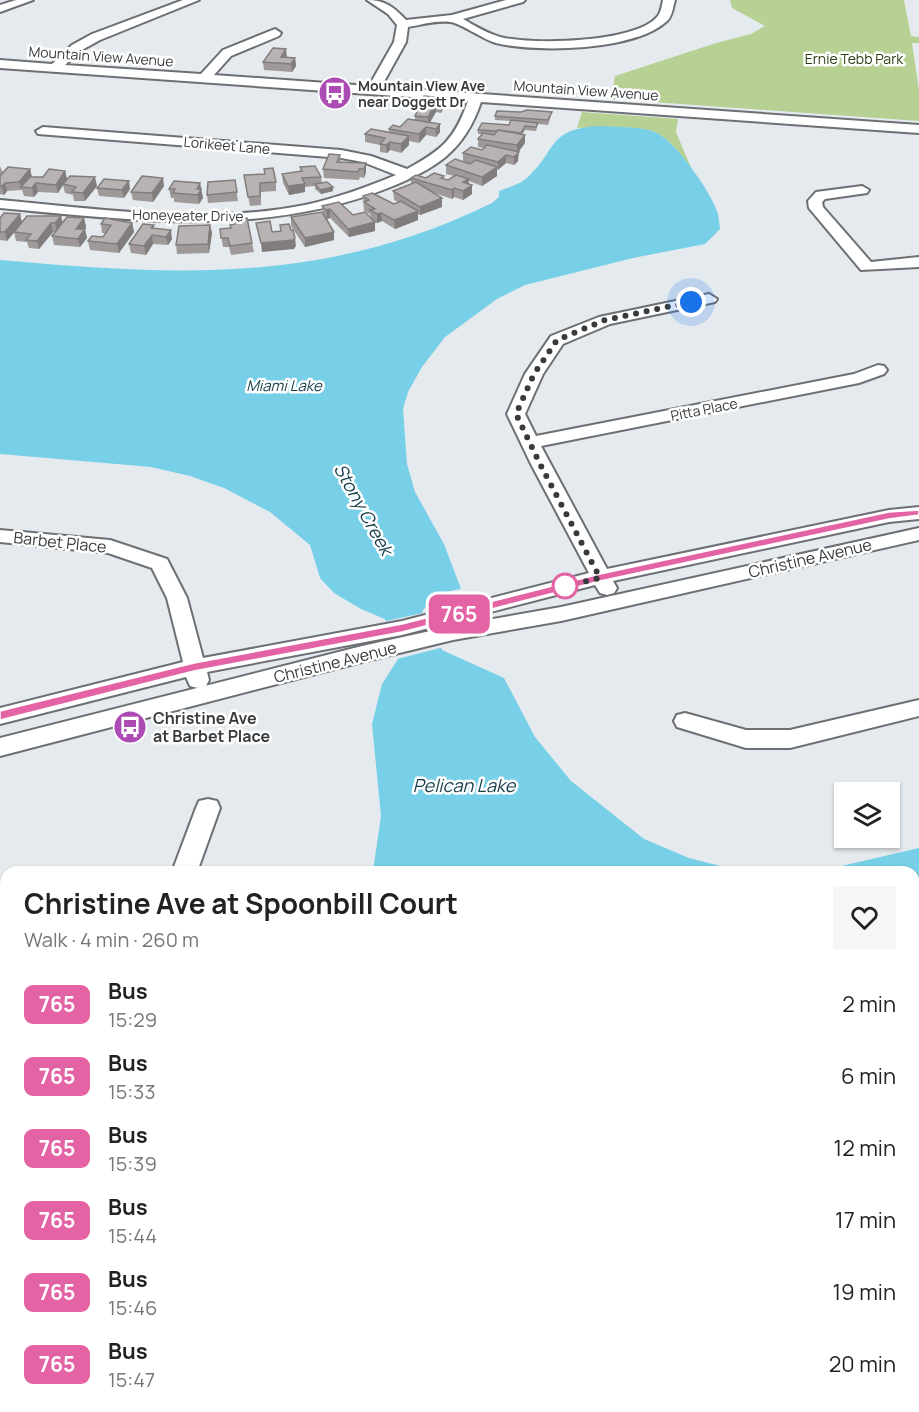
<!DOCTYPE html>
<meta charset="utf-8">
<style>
:root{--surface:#fff;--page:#f6f6f6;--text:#222;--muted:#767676}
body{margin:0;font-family:Manrope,sans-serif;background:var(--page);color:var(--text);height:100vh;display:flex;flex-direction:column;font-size:22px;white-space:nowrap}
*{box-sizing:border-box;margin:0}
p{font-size:20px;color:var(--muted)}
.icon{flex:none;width:33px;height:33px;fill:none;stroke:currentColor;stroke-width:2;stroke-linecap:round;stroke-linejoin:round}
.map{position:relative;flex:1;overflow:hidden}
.sheet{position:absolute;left:0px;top:866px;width:920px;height:548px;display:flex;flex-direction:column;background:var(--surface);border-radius:18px 18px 0 0;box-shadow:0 2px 4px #0004}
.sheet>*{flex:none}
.badge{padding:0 12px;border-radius:9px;font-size:21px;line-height:39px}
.tools{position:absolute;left:834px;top:782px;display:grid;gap:12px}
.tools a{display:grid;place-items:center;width:66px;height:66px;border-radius:0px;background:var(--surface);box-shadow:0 2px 4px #0004;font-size:30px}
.you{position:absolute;width:30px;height:30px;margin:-15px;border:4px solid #fff;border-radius:50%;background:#1a73e8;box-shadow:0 0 0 9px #1a73e833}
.map>.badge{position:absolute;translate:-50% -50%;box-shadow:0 0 0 3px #fff}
.round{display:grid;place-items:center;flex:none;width:63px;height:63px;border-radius:0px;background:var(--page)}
.head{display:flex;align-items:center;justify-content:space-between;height:102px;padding:0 24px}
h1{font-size:28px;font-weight:700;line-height:45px}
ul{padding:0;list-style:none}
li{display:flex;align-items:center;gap:18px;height:72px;padding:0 24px}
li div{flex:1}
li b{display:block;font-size:22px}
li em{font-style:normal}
li .badge{min-width:66px;font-weight:700;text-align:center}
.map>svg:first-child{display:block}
.green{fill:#b7d195}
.water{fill:#77d0e7}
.pier{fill:#e5eaee}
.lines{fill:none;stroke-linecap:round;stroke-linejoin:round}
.minor-casing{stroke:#6c7074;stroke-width:4}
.minor{fill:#fff;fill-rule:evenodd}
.wall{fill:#9f9999}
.shaded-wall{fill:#827d7d}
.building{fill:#b9b2b2;stroke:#827d7d;stroke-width:1.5}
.line{fill:#e463a4;stroke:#fff;stroke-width:1.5}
.walk{stroke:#383a3b;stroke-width:6;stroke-dasharray:0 10.8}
.stop-dot{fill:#fff;stroke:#e463a4;stroke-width:3}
.labels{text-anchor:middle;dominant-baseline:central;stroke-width:5;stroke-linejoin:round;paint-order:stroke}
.far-street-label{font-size:14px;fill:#383a3b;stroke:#fff}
.far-park-label{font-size:14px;fill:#2d3e10;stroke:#fff}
.far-poi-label{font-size:14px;font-weight:bold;fill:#383a3b;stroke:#fff;text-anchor:start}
.far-water-label{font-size:15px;font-style:italic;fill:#163f4a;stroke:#fff}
.street-label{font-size:16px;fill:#383a3b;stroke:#fff}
.poi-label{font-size:16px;font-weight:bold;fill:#383a3b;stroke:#fff;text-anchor:start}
.water-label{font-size:18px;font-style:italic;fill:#163f4a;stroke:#fff}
</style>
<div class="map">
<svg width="919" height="1412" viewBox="0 0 919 1412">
<rect width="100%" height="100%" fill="#e5eaee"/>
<g class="green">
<polygon points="730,0 904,0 911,36 919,37 919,43 912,43 919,90 919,121 611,99 615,76 716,43 751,34 765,26 732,8"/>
<path d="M582 112 678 119 676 132 692 170C683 157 672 141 657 133 641 125 595 127 577 128Z"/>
<polygon points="919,1322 919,1412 800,1412 805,1407 914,1407 914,1324"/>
</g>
<g class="water">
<path d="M597 126C613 127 643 126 657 133 676 142 710 191 717 211 719 216 719 223 720 229L705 244 633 258 525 285 497 299 445 337 422 367 408 392 403 409 407 464 415 492 444 544 461 589 440 593 422 611 442 650 504 678 535 737 571 781 644 839 689 858 732 869 763 871H373L381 816 372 724 382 684 398 659 385 619 361 609 334 593 320 578 310 545 270 512 224 488 190 476 151 467 0 454V260C178 276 327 284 492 203L499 197V191C509 187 519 185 528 177 558 149 547 130 597 126Z"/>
<polygon points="919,848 919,1060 914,1061 914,872 820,871"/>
<polygon points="6,1294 6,1407 426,1407 421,1412 0,1412 0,1300"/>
</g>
<polygon class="pier" points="427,612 444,647 393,660 382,622"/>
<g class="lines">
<g class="minor-casing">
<g id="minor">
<polygon points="16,0 33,0 0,12 0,5"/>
<path d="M183 0H199L100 40 80 51 65 65 201 74 223 50 275 29 281 33 279 36 231 56 214 75 369 86 394 42 397 25 388 14 367 0C385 0 394 7 406 20L452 15 506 0H525L523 2 463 19C475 26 487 33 500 37 532 45 635 43 657 17 661 13 662 5 663 0H675C673 7 672 17 667 21 635 51 536 53 496 43 482 39 461 23 450 22 437 20 421 25 408 27L406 42 381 87 919 125V133L481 102C464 152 435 169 388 188 263 238 130 220 0 208V200C100 209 206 225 305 205 337 198 367 187 396 175L363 162 341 158 38 134 36 131 43 127 341 150 371 156 407 169C442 150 455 139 468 101L0 68V60L52 64 72 45 92 34Z"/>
<polygon points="862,186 869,190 867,193 825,199 822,202 823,207 871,262 919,257 919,267 861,270 809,208 808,201 816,192"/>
<polygon points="709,294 717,299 715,302 610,324 563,344 543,374 525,414 536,436 854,374 878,365 884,366 887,370 884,374 859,383 541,446 607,569 889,510 919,507 919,519 889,522 613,581 617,588 614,593 607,595 600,593 595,585 402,635 207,672 209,680 206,686 198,688 190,686 186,677 0,724 0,708 183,662 167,598 152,568 108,553 0,542 0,530 110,540 167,559 187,598 203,658 402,621 589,573 531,464 507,414 525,374 551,336 599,317"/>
<polygon points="919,528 919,540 561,621 453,640 362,662 0,756 0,738 362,646 453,626 561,607"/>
<polygon points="919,700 919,716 790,748 746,748 677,727 674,721 677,715 685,713 746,730 790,730"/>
<polygon points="208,799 217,801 220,808 197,872 172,872 196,808 199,801"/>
<polygon points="6,1053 6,1082 0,1084 0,1055"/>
<polygon points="919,1260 919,1292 914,1294 914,1262"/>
<polygon points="714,1407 751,1407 749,1412 712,1412"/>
</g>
</g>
<use href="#minor" class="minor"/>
</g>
<g class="wall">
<polygon points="287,57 295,58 296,66 292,72 264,70 263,62"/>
<polygon points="443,98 444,106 441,113 436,112 430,122 440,132 436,137 426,135 419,143 409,141 409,145 401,153 390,150 387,153 380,152 380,145 365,142 365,134 389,132 389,129 400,127 415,120 415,116"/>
<polygon points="495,116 551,116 548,125 538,124 536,131 525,130 523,134 525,143 518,152 518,161 514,165 506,163 497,170 497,176 482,186 469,181 468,184 472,185 472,194 463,200 454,197 452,199 434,193 442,198 442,207 420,215 418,214 418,220 395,229 382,221 377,223 373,221 375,231 349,237 330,218 327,219 334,232 334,240 305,247 291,226 291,217 323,213 322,206 353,215 371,218 370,214 364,211 363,196 394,204 398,202 394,200 393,191 411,184 411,178 426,178 444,176 444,179 448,180 454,176 446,174 446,165 470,164 471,164 463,162 463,153 482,150 483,148 478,147 478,139 482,134 478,134 478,130 509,125 510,121 495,120"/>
<polygon points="340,155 341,162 366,163 366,172 364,178 360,177 359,180 324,178 323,169"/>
<polygon points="0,166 3,173 30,169 32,177 43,177 65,171 67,179 97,186 85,201 74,201 73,195 65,193 63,185 58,193 38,192 34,197 24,196 22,190 7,191 4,195 0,194"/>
<polygon points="300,167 321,177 322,183 333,187 333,191 321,194 315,189 315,186 305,187 305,192 289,195 283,183 282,174 301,171"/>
<polygon points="265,174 276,182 276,191 261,192 261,205 250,206 244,175"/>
<polygon points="235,180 238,201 208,203 207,195"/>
<polygon points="200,183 203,198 199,204 174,202 174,198 171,198 169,189"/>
<polygon points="164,186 153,202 133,200 131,192"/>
<polygon points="97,188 130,189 124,198 99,196"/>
<polygon points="20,214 22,223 61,216 63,223 84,218 86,227 84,229 87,238 80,247 54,245 52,236 55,232 53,232 39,249 29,248 27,242 16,241 14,232 7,241 0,240 0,218"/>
<polygon points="132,223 134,232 119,253 90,250 88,241 103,237 105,233 102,233 101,224"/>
<polygon points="154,225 154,228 172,239 168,245 153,244 146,255 131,253 129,244"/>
<polygon points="210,225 212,233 209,253 177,254 176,245"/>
<polygon points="231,228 252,243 254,252 231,255 229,247 223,247 220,229"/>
<polygon points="919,1104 919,1149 914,1135 914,1105"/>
<polygon points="495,1407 572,1407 579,1412 501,1412"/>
<polygon points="640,1407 659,1407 655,1412 645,1412"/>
</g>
<g class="shaded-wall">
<polygon points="286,49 287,57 283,64 281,57"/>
<polygon points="295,58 296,66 292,72 291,64"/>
<polygon points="443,98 444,106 441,113 441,104"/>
<polygon points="435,104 436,112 428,126 428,117"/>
<polygon points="440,124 440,132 436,137 436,129"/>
<polygon points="426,127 426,135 419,143 419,134"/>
<polygon points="525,135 525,143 517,154 517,145"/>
<polygon points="409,136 409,145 401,153 401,144"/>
<polygon points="390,142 390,150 387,153 386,145"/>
<polygon points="519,152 518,161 514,165 514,157"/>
<polygon points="506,155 506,163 498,170 498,162"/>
<polygon points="366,163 366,172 364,178 364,169"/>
<polygon points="497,167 497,176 482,186 482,177"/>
<polygon points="30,169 32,178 21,187 22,191 19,182"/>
<polygon points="65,171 67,179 58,193 56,185"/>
<polygon points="95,177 97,186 85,201 83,193"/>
<polygon points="163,178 164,186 153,202 152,193"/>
<polygon points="469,179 468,188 472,185 472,194 463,200 463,182"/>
<polygon points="129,181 130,189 124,198 122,190"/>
<polygon points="5,183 7,191 4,195 2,186"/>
<polygon points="36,183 38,192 34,197 32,188"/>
<polygon points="200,183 203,198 199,204 197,189"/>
<polygon points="305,184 305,192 289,195 288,186"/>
<polygon points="333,187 333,191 321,194 320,190"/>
<polygon points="454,188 454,197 452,199 452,190"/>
<polygon points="442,198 442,207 420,215 420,207"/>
<polygon points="330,209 330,218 327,219 326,210"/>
<polygon points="418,211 418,220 395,229 394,220"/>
<polygon points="381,213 382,221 377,223 377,214"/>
<polygon points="20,214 22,223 7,241 5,232"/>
<polygon points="61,216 63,225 57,232 55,223"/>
<polygon points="84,218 86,227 78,237 76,229"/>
<polygon points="375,222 375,231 349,237 348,229"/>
<polygon points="51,223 53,232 39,249 37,241"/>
<polygon points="132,223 134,232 119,253 117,244"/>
<polygon points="210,225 212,233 209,253 208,244"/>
<polygon points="85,229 87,238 80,247 78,239"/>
<polygon points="171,230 172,239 168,245 166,237"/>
<polygon points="334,232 334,240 305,247 305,238"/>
<polygon points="152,235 153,244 146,255 144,246"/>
<polygon points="295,238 296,246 294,249 262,252 261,243"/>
<polygon points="919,1189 919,1198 914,1200 914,1191"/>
<polygon points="656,1407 659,1407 655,1412 654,1412"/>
</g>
<g class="building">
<polygon points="273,48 286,49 281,57 295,58 291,64 263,62"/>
<polygon points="424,96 443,98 441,104 435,104 428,117 415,116"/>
<polygon points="527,110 552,112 548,120 495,116 497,111 521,112"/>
<polygon points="408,119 440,124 436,129 426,127 419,134 389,129 393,125 400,127"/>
<polygon points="511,120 538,123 536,127 525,126 521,133 498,130 497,131 478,130 482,123 509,125"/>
<polygon points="371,129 409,136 401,144 390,142 386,145 380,144 385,138 365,134"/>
<polygon points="498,130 525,135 517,145 478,139 483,133 494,135"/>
<polygon points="487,145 519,152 514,157 506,155 498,162 463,153 471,147 482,150"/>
<polygon points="329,154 340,155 337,162 366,163 364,169 359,169 358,172 323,169"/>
<polygon points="455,159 470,164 476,160 497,167 482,177 446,165"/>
<polygon points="315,166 321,177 302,178 305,184 288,186 282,174 302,171 300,167"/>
<polygon points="8,167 30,169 19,182 5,183 2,186 0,186 0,176"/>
<polygon points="273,168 276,182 260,183 260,196 248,197 244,175 265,174 264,169"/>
<polygon points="49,169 65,171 56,185 36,183 32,188 21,187 30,177 43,177"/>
<polygon points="434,173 444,176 441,178 448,180 456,175 469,179 463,182 472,185 463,191 454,188 452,190 411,178 416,175 426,178"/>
<polygon points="70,176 95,177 83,193 72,192 76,187 63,184"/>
<polygon points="142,176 163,178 152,193 131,192"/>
<polygon points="104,179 129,181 122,190 97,188"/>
<polygon points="235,180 237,192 207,195 208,182"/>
<polygon points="174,181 200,183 197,189 201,189 198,195 173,193 175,189 169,189"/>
<polygon points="327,182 333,187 320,190 315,184"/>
<polygon points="416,182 442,198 420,207 393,191"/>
<polygon points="372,193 394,204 401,201 418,211 394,220 381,213 377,214 370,210 375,209 364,202 369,200 363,196"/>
<polygon points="339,202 353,215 365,212 375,222 348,229 330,209 326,210 322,206"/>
<polygon points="322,212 334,232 305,238 291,217"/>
<polygon points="4,213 20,214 5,232 0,232 0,218"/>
<polygon points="27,216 61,216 55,223 51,223 37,241 26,240 31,234 14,232"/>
<polygon points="67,217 84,218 76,229 85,229 78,239 52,236"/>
<polygon points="105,218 132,223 117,244 88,241 92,236 103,237 111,225 101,224"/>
<polygon points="247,218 252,243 230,246 228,238 221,238 220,229 231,228 230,225 235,224 234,219"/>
<polygon points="270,221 272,232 281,231 280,225 289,224 291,230 293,230 295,238 293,240 261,243 256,223"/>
<polygon points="143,224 154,225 151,228 171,230 166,237 152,235 144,246 129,244"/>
<polygon points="210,225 208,244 176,245 179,226"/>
<polygon points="919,1104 919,1121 914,1107 914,1105"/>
<polygon points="914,1156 919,1165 919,1189 914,1191"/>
<polygon points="507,1407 572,1407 579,1412 513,1412"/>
</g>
<polygon class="line" points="919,510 919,515 889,519 600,581 402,632 194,671 0,720 0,711 194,663 402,624 600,574 889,512"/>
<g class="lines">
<polyline class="walk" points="565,586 600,578 540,464 516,414 534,374 557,340 605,320 691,302"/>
</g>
<defs>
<g id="bus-disc" transform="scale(1.725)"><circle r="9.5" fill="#ac4bb3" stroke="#fff"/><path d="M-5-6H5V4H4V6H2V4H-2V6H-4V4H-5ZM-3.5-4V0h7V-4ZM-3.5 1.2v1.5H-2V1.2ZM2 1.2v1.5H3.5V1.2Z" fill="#fff"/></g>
</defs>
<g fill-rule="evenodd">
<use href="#bus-disc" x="335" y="93"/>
<use href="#bus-disc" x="130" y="727"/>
</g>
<circle class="stop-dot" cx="565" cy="586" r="12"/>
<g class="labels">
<g class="far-street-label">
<text transform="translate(101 56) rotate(4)">Mountain View Avenue</text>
<text transform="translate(586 90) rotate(4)">Mountain View Avenue</text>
<text transform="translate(227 145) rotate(5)">Lorikeet Lane</text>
<text transform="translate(188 215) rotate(1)">Honeyeater Drive</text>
<text transform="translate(704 409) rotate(-11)">Pitta Place</text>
</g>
<g class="far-park-label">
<text x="854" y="58">Ernie Tebb Park</text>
</g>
<g class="far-poi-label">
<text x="358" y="85">Mountain View Ave<tspan x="358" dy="16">near Doggett Dr</tspan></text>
</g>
<g class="far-water-label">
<text x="284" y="385">Miami Lake</text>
</g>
<g class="street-label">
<text transform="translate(60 542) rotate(6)">Barbet Place</text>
<text transform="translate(810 558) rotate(-13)">Christine Avenue</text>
<text transform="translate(335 662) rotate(-14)">Christine Avenue</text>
</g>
<g class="poi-label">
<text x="153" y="718">Christine Ave<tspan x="153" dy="18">at Barbet Place</tspan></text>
</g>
<g class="water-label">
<text transform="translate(364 509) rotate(61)">Stony Creek</text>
<text x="464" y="785">Pelican Lake</text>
</g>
</g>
</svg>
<div class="tools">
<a><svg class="icon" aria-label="layers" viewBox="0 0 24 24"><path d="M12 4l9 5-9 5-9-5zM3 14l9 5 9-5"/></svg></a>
</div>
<div class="you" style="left:691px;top:302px"></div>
<b class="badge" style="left:459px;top:614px;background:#e463a4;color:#fff">765</b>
<section class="sheet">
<div class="head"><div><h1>Christine Ave at Spoonbill Court</h1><p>Walk · 4 min · 260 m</p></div><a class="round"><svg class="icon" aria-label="heart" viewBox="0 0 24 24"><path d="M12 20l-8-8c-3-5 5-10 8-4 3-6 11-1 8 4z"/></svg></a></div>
<ul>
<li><span class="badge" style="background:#e463a4;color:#fff">765</span><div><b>Bus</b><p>15:29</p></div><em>2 min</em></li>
<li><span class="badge" style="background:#e463a4;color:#fff">765</span><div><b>Bus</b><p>15:33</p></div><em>6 min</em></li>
<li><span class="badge" style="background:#e463a4;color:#fff">765</span><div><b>Bus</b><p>15:39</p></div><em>12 min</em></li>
<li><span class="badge" style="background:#e463a4;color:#fff">765</span><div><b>Bus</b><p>15:44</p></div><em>17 min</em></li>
<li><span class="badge" style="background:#e463a4;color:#fff">765</span><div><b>Bus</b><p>15:46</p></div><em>19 min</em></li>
<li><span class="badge" style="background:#e463a4;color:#fff">765</span><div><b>Bus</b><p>15:47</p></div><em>20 min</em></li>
</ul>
</section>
</div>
